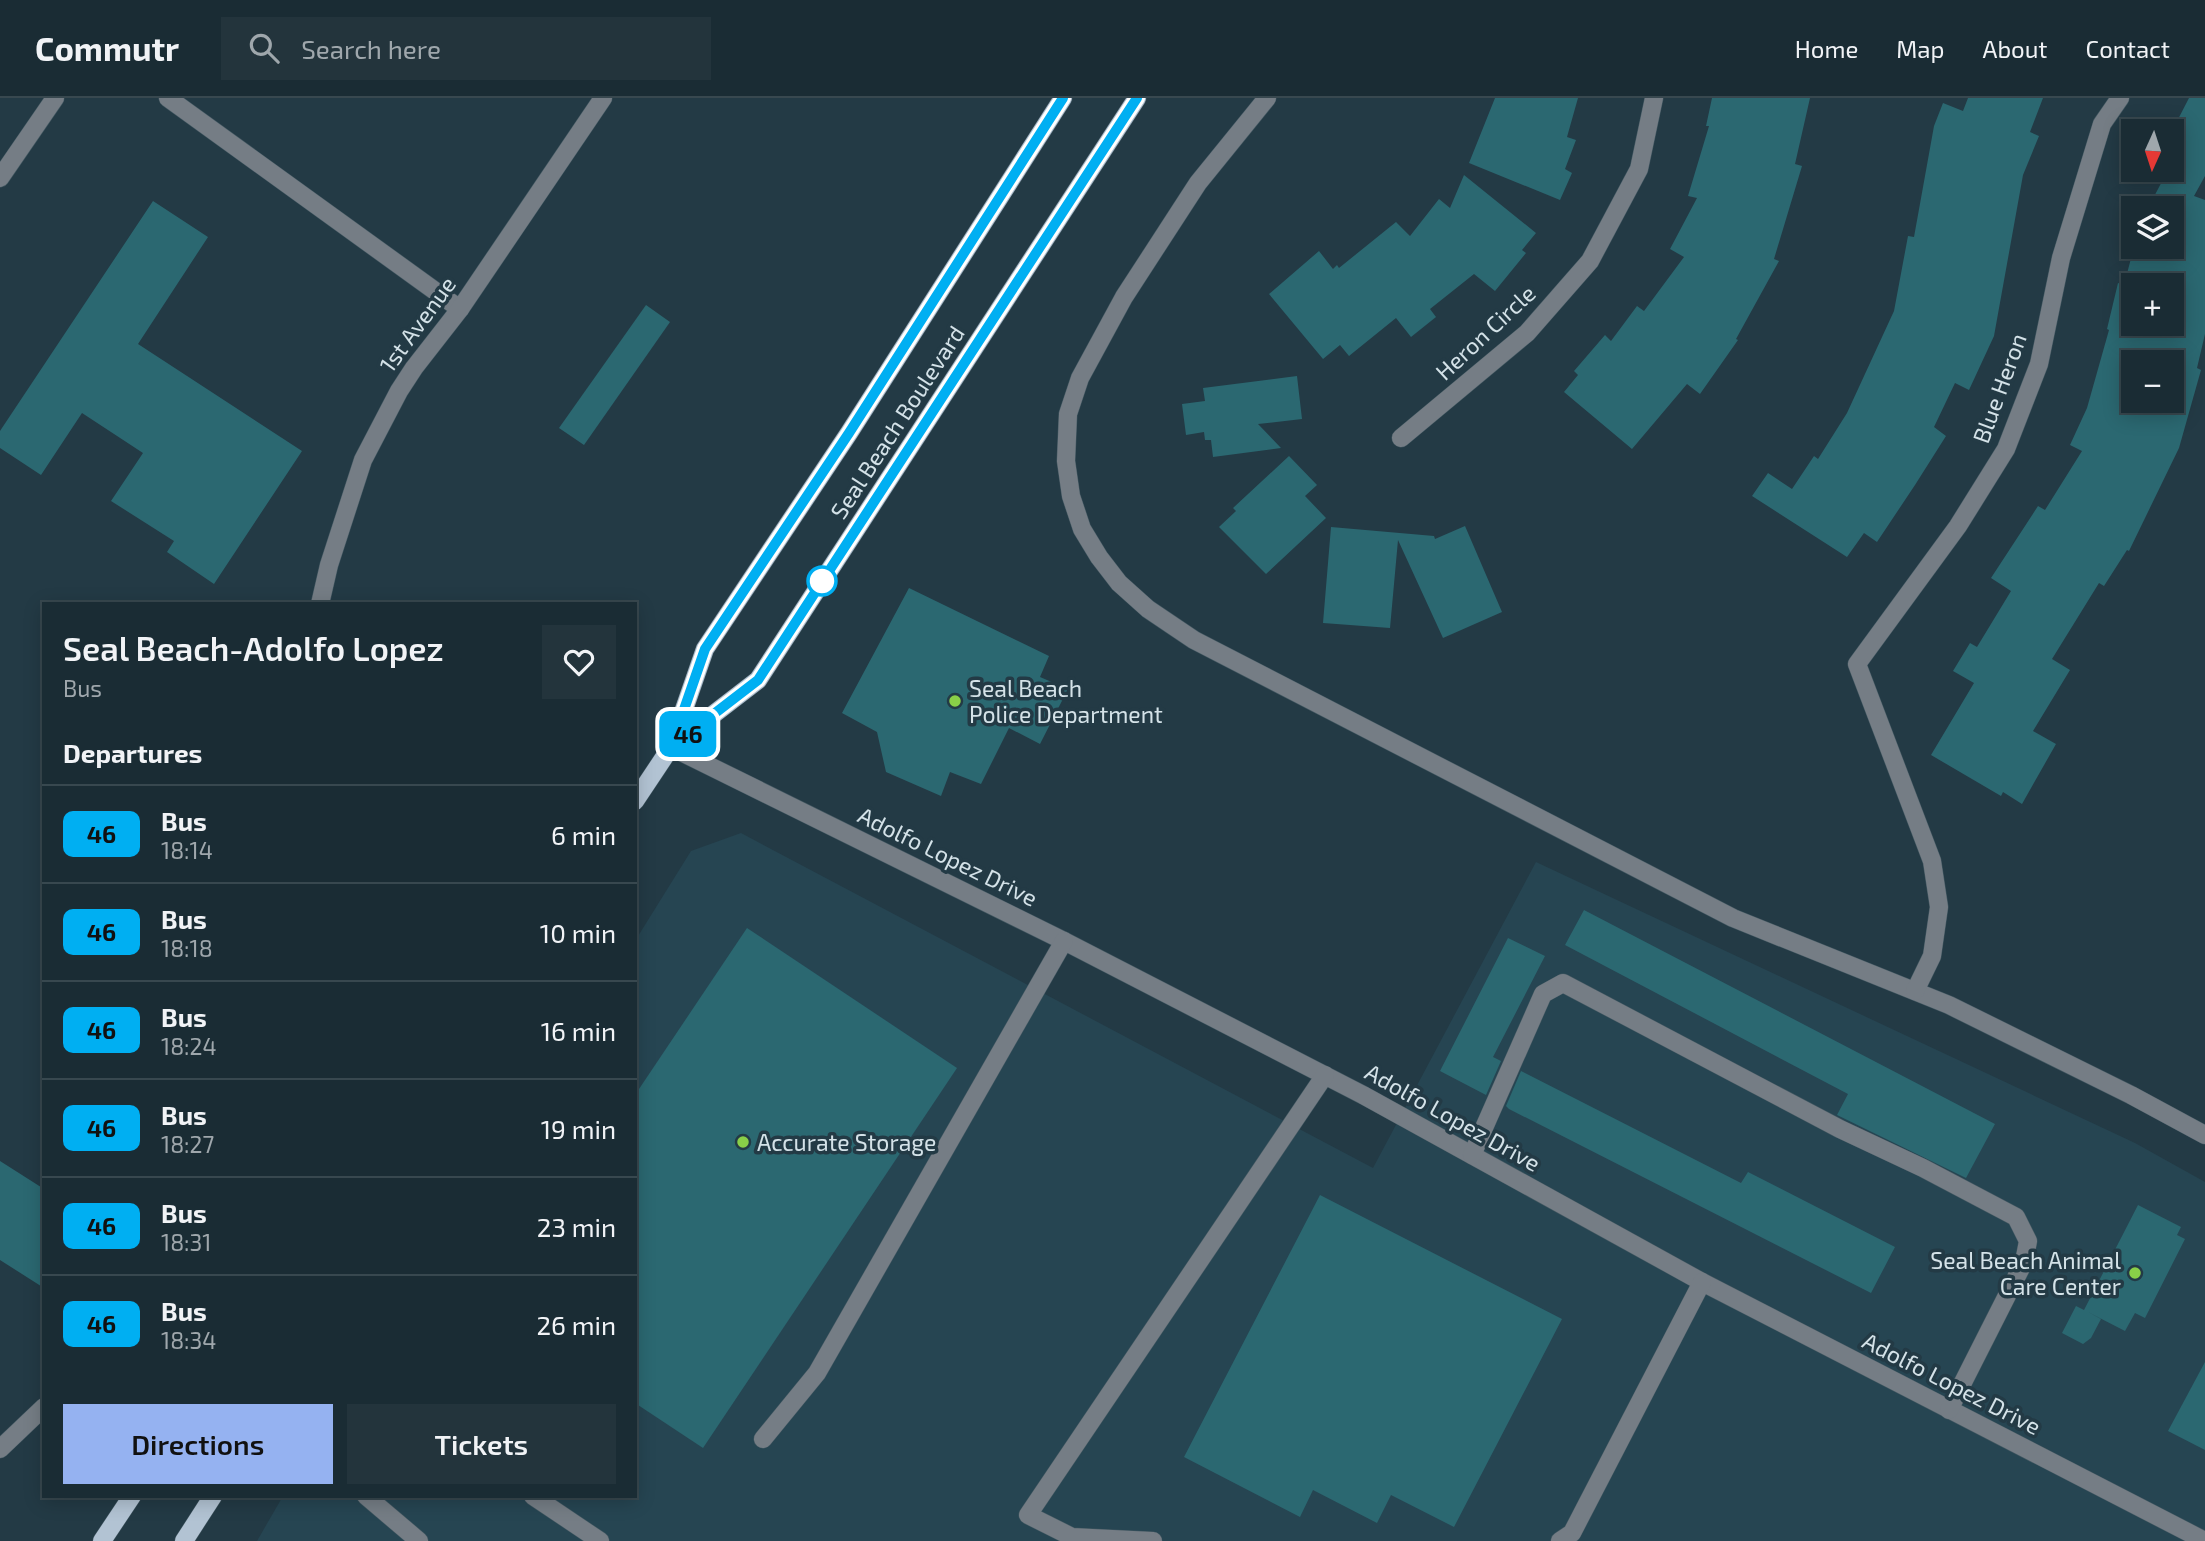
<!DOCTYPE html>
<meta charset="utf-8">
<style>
:root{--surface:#1a2c34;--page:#23343c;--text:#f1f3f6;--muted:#9fa7ac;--line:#38484f;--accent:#95b2f1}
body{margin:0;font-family:"Exo 2",sans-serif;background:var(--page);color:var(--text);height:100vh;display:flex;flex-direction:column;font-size:26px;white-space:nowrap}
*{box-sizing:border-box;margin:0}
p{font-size:23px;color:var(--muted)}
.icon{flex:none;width:38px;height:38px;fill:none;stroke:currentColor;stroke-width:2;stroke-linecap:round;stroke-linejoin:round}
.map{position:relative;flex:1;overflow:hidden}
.sheet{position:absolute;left:42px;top:504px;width:595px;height:896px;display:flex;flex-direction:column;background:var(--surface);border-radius:0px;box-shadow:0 4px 18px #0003,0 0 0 2px var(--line)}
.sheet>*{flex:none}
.badge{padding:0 14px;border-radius:10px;font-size:24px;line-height:46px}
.needle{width:46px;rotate:183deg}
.buttons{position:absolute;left:2121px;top:21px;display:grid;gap:14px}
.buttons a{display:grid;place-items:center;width:63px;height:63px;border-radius:0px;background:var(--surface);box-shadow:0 4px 18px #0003,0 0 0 2px var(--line);font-size:35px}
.map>.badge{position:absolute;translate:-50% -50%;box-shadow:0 0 0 4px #fff}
h2{padding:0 21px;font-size:26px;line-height:63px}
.round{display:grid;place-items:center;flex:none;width:74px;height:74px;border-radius:0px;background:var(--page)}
.head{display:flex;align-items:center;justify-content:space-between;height:119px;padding:0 21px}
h1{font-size:33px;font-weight:600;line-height:52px}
.button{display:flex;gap:14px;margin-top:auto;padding:14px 21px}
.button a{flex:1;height:80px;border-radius:0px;background:var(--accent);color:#111;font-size:28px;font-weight:600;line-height:80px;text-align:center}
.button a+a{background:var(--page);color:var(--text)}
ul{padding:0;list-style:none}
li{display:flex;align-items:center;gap:21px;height:98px;padding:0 21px;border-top:2px solid var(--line)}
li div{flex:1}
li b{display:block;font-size:26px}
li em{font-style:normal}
li .badge{min-width:77px;font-weight:700;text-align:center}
header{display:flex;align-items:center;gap:42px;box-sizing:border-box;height:98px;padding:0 35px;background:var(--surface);border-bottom:2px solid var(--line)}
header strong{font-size:33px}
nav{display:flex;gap:38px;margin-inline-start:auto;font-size:24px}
.search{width:490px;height:63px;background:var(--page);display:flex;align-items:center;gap:18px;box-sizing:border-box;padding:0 24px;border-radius:0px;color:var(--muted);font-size:26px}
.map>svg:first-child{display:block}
.built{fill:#264552}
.building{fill:#2b6871;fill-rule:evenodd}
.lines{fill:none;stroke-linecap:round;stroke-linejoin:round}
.minor-casing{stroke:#435862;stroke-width:19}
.major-casing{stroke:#435862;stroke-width:19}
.minor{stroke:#757d85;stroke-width:18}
.major{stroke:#b2c3d3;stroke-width:18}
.line-casing{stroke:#fff;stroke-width:16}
.line{stroke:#00aff2;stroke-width:10}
.stop-dot{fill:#fff;stroke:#00aff2;stroke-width:3.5}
.poi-dot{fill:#89cf48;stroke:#233a45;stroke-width:2.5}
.labels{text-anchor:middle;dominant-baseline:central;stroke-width:7;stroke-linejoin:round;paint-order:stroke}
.street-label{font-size:23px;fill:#d4e2e8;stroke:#233a45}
.poi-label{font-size:23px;fill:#d4e2e8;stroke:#233a45;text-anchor:start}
</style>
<header>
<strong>Commutr</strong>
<div class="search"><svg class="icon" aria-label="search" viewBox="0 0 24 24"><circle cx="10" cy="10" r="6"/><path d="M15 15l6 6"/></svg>Search here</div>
<nav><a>Home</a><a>Map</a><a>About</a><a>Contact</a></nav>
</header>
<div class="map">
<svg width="2205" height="1443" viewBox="0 0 2205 1443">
<rect width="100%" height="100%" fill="#233a45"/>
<polygon class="built" points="741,735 1373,1070 1536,764 2135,1045 2205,1084 2205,1443 257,1443 283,1398 635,1398 635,843 691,753"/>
<g class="building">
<polygon points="1495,0 1578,0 1567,39 1576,42 1565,71 1572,75 1560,102 1469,65"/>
<polygon points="1712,0 1810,0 1795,66 1802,68 1774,161 1779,163 1736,241 1738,242 1700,296 1687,286 1632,351 1564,294 1578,277 1574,273 1605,237 1611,243 1637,208 1644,213 1684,159 1670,151 1697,100 1688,98 1709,28 1706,28"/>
<polygon points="1968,0 2043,0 2030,34 2039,38 2023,77 1994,238 1969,292 1955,285 1934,329 1946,338 1915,387 1877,444 1864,435 1847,459 1752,398 1768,375 1792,391 1814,358 1818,361 1847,315 1894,213 1908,138 1914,139 1934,28 1943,5 1963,13"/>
<path d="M2189 0H2205V78L2194 98 2205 102V236L2197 270 2201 272 2179 350 2129 453 2127 452 2104 488 2099 485 2052 561 2070 572 2033 633 2056 646 2022 706 2003 694 2001 698 1931 657 1974 585 1953 573 1970 545 1977 549 2011 493 1991 480 2038 408 2045 412 2082 353 2070 347 2087 310 2109 232 2107 231 2118 185 2124 187 2134 149H2172V110H2148L2168 72H2172V65L2186 38 2173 31ZM2133 187H2172V226H2133ZM2133 264H2172V303H2133Z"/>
<polygon points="1464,77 1536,135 1522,152 1526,155 1495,193 1474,176 1430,211 1436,219 1411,239 1396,220 1349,258 1340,247 1323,261 1269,196 1319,153 1333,171 1337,167 1339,170 1396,124 1410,138 1439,101 1450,110"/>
<polygon points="153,103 208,139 138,246 302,353 214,486 167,454 174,443 111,403 143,355 82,315 41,377 0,350 0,333"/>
<polygon points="646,207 670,224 584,347 559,330"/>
<polygon points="1297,278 1302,321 1258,326 1281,350 1213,359 1211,342 1205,342 1204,334 1186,337 1182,306 1205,303 1203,290"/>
<polygon points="1289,358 1317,387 1305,398 1326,420 1266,476 1219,429 1236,413 1233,410"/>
<polygon points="1465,428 1502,514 1443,540 1398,442 1390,530 1323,525 1331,429 1434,438 1435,441"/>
<polygon points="909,490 1049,558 1040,579 1068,591 1040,646 1009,630 981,686 950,674 941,698 886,674 877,634 842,615"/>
<polygon points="1584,812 1995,1026 1966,1080 1837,1017 1848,996 1565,847"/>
<polygon points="747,830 957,970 703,1350 635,1305 635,997"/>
<polygon points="1508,840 1545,858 1493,959 1501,963 1486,997 1440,973"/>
<polygon points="1521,973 1741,1085 1748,1074 1895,1149 1871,1195 1509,1011 1506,1008"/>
<polygon points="0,1063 44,1091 44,1190 0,1162"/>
<polygon points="1320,1097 1562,1221 1454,1429 1391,1397 1377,1425 1313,1392 1300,1419 1184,1359"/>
<polygon points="2138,1107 2181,1129 2177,1137 2185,1141 2145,1220 2135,1215 2125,1233 2088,1214 2101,1221 2091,1240 2083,1246 2062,1235 2076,1208 2084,1212"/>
<polygon points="2205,1264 2205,1352 2168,1333"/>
</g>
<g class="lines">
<g class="minor-casing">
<g id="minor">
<polyline points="168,0 460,211"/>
<polyline points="1267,0 1198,85 1124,199 1080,280 1068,316 1066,363 1071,398 1082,431 1099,459 1119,485 1148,511 1194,542 1733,820 1949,907 2131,997 2205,1037"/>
<polyline points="0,80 55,0"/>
<polyline points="1401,340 1527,235 1590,163 1639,71 1654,0"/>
<polyline points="320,506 329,467 363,362 399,293 414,270 460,211 603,0"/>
<polyline points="671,649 1064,843 1363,997 1702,1184 2205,1443"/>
<polyline points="1915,893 1932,858 1939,809 1932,763 1857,566 1958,428 2006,351 2039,266 2061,160 2102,26 2120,0"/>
<polyline points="1472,1057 1543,896 1563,885 1840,1031 1923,1070 2016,1119 2028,1143 2024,1164 1949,1312"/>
<polyline points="763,1341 817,1275 1064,843"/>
<polyline points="0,1351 44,1309"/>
<polyline points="366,1398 419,1443"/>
<polyline points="533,1398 600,1443"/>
<polyline points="1153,1443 1072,1439 1028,1417 1325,977"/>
<polyline points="1560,1443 1572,1435 1702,1184"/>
</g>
</g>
<g class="major-casing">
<g id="major">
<polyline points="671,649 758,582 1137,0"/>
<polyline points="635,703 671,649 705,551 849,335 1063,0"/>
<polyline points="102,1443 132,1398"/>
<polyline points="184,1443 213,1398"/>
</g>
</g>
<use href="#minor" class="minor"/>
<use href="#major" class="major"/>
</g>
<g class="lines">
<g class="line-casing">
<polyline id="line" points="1063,0 849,335 705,551 671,649 758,582 1137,0"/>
</g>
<use href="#line" class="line"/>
</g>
<circle class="stop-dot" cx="822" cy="483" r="14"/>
<g class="poi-dot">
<circle cx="955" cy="603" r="7"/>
<circle cx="743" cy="1044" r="7"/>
<circle cx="2135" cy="1175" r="7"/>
</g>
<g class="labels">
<g class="street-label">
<text transform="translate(417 226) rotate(-54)">1st Avenue</text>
<text transform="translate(1485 234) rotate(-43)">Heron Circle</text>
<text transform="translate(1999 290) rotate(-70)">Blue Heron</text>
<text transform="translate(897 324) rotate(-57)">Seal Beach Boulevard</text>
<text transform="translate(948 758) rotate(26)">Adolfo Lopez Drive</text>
<text transform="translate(1453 1019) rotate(29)">Adolfo Lopez Drive</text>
<text transform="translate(1952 1285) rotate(27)">Adolfo Lopez Drive</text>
</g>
<g class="poi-label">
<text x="969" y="590">Seal Beach<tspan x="969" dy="26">Police Department</tspan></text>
<text x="757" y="1044">Accurate Storage</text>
<text x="2121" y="1162" text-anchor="end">Seal Beach Animal<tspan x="2121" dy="26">Care Center</tspan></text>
</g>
</g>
</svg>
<div class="buttons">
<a><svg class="needle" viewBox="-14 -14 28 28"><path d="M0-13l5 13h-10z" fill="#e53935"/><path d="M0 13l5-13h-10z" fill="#9fa7ac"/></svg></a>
<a><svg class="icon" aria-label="layers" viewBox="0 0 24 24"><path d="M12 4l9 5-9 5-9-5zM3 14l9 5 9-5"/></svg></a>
<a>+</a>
<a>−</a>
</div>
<b class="badge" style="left:688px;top:636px;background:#00aff2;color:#111">46</b>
<section class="sheet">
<div class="head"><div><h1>Seal Beach-Adolfo Lopez</h1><p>Bus</p></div><a class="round"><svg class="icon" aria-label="heart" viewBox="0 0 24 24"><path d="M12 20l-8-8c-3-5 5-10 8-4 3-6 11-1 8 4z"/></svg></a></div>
<h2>Departures</h2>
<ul>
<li><span class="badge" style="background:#00aff2;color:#111">46</span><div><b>Bus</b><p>18:14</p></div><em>6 min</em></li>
<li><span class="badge" style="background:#00aff2;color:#111">46</span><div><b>Bus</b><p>18:18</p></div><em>10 min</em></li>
<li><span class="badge" style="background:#00aff2;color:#111">46</span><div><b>Bus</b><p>18:24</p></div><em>16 min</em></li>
<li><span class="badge" style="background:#00aff2;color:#111">46</span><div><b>Bus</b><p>18:27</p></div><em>19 min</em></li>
<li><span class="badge" style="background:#00aff2;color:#111">46</span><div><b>Bus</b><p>18:31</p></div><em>23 min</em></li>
<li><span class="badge" style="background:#00aff2;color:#111">46</span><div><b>Bus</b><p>18:34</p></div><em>26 min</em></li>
</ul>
<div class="button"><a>Directions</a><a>Tickets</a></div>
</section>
</div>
